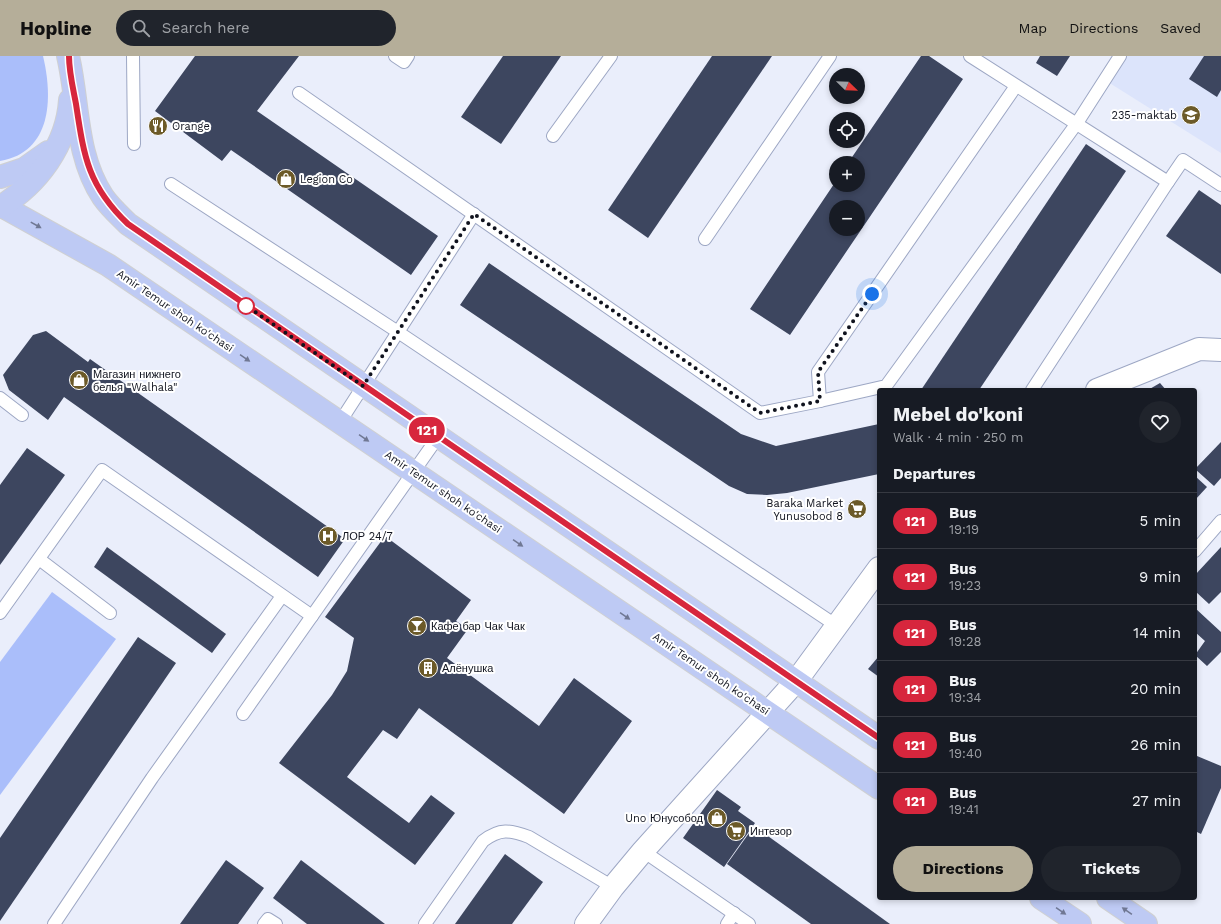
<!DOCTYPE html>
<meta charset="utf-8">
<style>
:root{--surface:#171b24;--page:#20242c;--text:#f1f3f6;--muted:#9ea1a6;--line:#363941;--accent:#b5ae99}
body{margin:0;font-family:"Work Sans",sans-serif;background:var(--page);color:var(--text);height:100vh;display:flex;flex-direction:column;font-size:15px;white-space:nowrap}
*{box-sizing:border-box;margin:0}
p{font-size:13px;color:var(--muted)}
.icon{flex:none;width:22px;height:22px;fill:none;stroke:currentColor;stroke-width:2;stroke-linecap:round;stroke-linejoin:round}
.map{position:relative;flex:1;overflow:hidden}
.side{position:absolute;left:877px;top:332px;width:320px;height:512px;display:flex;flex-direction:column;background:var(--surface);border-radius:4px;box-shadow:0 2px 6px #0003}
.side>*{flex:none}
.badge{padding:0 8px;border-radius:13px;font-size:14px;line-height:26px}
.needle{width:26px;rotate:113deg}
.fabs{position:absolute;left:829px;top:12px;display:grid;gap:8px}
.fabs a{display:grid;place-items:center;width:36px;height:36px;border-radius:50%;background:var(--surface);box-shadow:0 2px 6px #0003;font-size:20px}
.you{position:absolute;width:20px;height:20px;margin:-10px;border:3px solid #fff;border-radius:50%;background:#1a73e8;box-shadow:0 0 0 6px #1a73e833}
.map>.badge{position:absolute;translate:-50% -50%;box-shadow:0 0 0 2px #fff}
h2{padding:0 16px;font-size:15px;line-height:36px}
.round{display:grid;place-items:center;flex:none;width:42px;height:42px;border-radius:21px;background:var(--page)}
.overview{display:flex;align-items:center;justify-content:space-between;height:68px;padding:0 16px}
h1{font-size:19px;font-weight:700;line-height:30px}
.action{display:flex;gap:8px;margin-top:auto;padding:8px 16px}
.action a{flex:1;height:46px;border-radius:24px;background:var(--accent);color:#111;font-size:16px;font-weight:700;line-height:46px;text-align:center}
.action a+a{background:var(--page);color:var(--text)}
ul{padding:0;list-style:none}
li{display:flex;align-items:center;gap:12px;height:56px;padding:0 16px;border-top:1px solid var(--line)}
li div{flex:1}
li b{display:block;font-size:15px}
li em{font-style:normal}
li .badge{min-width:44px;font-weight:700;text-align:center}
header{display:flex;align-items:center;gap:24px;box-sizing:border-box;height:56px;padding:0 20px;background:var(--accent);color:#111}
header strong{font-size:19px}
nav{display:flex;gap:22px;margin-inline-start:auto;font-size:14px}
.search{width:280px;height:36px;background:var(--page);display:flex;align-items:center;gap:10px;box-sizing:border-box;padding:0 14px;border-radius:22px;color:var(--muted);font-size:15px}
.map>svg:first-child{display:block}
.built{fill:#dce4fb}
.green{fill:#aabefa}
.building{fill:#3d465f;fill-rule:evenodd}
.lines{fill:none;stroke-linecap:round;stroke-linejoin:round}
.lane-casing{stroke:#9da7c4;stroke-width:14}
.street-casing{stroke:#9da7c4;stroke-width:24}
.primary-casing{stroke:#cfd0d2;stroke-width:24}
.lane{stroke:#fff;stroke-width:12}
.street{stroke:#fff;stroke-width:22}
.primary{stroke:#becaf4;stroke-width:22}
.oneway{fill:#707894}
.line-casing{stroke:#fff;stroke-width:9}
.line{stroke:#d7263d;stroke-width:6}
.walk{stroke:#10131e;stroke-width:4;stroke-dasharray:0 7.2}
.stop-dot{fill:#fff;stroke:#d7263d;stroke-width:2}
.labels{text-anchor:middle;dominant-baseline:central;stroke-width:4;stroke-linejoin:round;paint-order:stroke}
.poi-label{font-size:11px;fill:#10131e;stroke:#fff;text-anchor:start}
.street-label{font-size:11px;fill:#10131e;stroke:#fff}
</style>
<header>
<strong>Hopline</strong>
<div class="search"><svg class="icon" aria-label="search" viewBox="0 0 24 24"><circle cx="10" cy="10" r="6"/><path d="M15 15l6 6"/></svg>Search here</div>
<nav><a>Map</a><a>Directions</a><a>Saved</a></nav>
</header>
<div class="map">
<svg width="1221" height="868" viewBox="0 0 1221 868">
<rect width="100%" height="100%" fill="#eaeefb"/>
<polygon class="built" points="1113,0 1221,0 1221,97 1100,21"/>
<g class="green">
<path d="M0 0H43C53 42 52 96 0 105Z"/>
<polygon points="52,536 116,583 0,739 0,606"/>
</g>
<g class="building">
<polygon points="195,0 299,0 257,55 438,180 411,219 231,94 222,105 155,55"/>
<polygon points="503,0 561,0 501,88 461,61"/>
<polygon points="712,0 772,0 648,182 608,154"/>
<path d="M921 0H929L963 23 790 279 750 253 836 125V129H858V107H848ZM836 151H858V173H836Z"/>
<polygon points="1040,0 1070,0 1057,20 1036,7"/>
<polygon points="1204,0 1221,0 1221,34 1217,41 1189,23"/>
<polygon points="1086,88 1126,115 979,334 921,334"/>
<polygon points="1199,134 1221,149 1221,218 1166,180"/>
<polygon points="489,207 741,378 776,390 879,368 879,418 787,437 767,439 747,438 729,430 460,249"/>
<polygon points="46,275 88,306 90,303 345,483 318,521 64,341 48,364 9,334 3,319 33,279"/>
<polygon points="1160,327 1166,334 1148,334"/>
<polygon points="1221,386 1221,422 1214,430 1195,413"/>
<polygon points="27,392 65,419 0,509 0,429"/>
<polygon points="1195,420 1207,431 1195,444"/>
<polygon points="385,480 471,544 456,565 468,573 447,602 539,670 574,622 632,665 564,758 419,652 397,683 383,674 347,721 409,767 431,739 455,757 415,809 279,707 332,639 347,615 354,582 325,561"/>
<polygon points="107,491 226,578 212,597 94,511"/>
<polygon points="1221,491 1221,536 1209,548 1195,535 1195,519"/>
<polygon points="1195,552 1221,576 1221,596 1207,610 1195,599 1205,585 1195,576"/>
<polygon points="138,581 176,607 0,865 0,782"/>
<polygon points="879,600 879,621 868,613"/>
<polygon points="1197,700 1221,710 1221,732 1201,778 1195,775 1195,705"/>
<polygon points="717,734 741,751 738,755 755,767 724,811 683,782"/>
<polygon points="754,770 890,868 811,868 727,808"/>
<polygon points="505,798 543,826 512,868 455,868"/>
<polygon points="226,804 264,832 238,868 180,868"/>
<polygon points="301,804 385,868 307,868 273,842"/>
</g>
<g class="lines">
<g class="lane-casing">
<g id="lane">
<polyline points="133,0 134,88"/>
<polyline points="395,0 404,6 408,0"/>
<polyline points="970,0 1168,126 1032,334"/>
<polyline points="299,37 760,357 820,345 818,316 1016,30"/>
<polyline points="553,80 611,0"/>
<polyline points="1168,126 1183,104 1221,129"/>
<polyline points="171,128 398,276 837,570"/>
<polyline points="705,183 830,0"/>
<polyline points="0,342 22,359"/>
<polyline points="820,345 886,330 1077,67 1120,0"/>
<polyline points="340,366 474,158"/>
<polyline points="1195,495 1221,465"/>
<polyline points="39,503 110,557"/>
<polyline points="0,557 102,414 312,560"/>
<polyline points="243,658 438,381"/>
<polyline points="643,795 749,868"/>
<polyline points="54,868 152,722 282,540"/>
<polyline points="264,868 268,863 276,868"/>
<path d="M425 868 483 785C500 772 510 774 529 781L613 831"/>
<polyline points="727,868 734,857"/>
</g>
</g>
<g class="street-casing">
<g id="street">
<polyline points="1097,334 1199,293 1221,294"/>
<polyline points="586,868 613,831 643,795 797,624 879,512"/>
</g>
</g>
<g class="primary-casing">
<g id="primary">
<path d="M68 0C79 47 75 99 103 141 110 151 119 159 128 168L879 682"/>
<polyline points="0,121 24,113 48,96"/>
<polyline points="0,149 108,209 879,732"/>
<path d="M0 151C38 128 67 89 70 44"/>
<polyline points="1041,842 1080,868"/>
<polyline points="1108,842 1146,868"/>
</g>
</g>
<use href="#lane" class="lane"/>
<use href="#street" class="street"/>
<use href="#primary" class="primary"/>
</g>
<defs><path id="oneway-solid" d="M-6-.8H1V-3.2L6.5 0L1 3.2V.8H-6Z"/></defs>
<g class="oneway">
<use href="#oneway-solid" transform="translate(36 169) rotate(29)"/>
<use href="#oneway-solid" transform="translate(245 302) rotate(34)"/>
<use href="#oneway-solid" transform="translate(364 382) rotate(34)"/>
<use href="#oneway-solid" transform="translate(518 487) rotate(34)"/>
<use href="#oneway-solid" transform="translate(625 560) rotate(34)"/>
<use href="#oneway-solid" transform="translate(1061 855) rotate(34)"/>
<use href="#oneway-solid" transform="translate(1127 855) rotate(-145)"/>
</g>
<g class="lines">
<g class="line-casing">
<path id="line" d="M69 0C69 16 73 32 76 48 84 101 88 130 128 168L879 682"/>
</g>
<use href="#line" class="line"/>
<polyline class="walk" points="246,250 245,249 363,330 474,158 760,357 820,345 818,316 872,238"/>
</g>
<defs>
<g id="school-disc" transform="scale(1)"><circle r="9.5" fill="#6c5a28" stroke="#fff"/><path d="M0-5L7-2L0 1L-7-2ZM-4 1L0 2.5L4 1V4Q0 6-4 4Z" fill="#fff"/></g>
<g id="restaurant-disc" transform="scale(1)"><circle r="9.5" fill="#6c5a28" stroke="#fff"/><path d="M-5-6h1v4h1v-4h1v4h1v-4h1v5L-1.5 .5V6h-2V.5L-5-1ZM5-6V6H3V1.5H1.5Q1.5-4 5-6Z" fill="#fff"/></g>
<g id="shop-disc" transform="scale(1)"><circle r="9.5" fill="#6c5a28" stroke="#fff"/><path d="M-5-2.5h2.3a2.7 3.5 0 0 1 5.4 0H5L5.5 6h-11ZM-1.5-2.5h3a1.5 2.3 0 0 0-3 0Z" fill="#fff"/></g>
<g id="supermarket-disc" transform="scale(1)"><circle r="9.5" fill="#6c5a28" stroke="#fff"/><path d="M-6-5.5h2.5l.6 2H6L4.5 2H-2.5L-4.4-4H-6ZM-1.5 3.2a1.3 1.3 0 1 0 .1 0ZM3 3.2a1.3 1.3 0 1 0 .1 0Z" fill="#fff"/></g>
<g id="hospital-disc" transform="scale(1)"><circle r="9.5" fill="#6c5a28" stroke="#fff"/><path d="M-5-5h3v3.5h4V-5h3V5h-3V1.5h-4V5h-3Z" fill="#fff"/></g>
<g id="bar-disc" transform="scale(1)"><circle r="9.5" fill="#6c5a28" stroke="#fff"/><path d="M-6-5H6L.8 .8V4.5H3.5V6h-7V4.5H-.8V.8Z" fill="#fff"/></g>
<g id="building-disc" transform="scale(1)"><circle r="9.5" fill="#6c5a28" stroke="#fff"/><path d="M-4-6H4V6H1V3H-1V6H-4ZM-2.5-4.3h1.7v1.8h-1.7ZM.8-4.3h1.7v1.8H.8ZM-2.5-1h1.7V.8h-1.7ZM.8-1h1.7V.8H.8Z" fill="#fff"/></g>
</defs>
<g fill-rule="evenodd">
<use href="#school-disc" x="1191" y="59"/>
<use href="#restaurant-disc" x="158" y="70"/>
<use href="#shop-disc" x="286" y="123"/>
<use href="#shop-disc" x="79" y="324"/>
<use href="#supermarket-disc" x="857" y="453"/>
<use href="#hospital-disc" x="328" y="480"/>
<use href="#bar-disc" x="417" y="570"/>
<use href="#building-disc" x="428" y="612"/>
<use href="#shop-disc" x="717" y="762"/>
<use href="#supermarket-disc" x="736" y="775"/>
</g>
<circle class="stop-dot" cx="246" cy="250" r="8"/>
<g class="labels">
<g class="poi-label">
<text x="1177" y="59" text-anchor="end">235-maktab</text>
<text x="172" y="70">Orange</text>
<text x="300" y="123">Legion Co</text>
<text x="93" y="318">Магазин нижнего<tspan x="93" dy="13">белья "Walhala"</tspan></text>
<text x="843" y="447" text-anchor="end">Baraka Market<tspan x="843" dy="13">Yunusobod 8</tspan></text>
<text x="342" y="480">ЛОР 24/7</text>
<text x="431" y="570">Кафе бар Чак Чак</text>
<text x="442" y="612">Алёнушка</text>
<text x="703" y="762" text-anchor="end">Uno Юнусобод</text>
<text x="750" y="775">Интезор</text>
</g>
<g class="street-label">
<text transform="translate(175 255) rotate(34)">Amir Temur shoh ko'chasi</text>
<text transform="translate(443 436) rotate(34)">Amir Temur shoh ko'chasi</text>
<text transform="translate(711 618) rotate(34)">Amir Temur shoh ko'chasi</text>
</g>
</g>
</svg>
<div class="fabs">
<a><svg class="needle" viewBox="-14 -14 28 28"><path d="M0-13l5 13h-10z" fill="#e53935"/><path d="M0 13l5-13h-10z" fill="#9ea1a6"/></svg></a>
<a><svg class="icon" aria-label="locate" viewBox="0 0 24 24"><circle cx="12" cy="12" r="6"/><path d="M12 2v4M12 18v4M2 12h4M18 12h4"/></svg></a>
<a>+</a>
<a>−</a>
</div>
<div class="you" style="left:872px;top:238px"></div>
<b class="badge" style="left:427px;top:374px;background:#d7263d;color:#fff">121</b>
<section class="side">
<div class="overview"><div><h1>Mebel do'koni</h1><p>Walk · 4 min · 250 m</p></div><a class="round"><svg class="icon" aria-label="heart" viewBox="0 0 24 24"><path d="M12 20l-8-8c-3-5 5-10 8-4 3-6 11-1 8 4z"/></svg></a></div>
<h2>Departures</h2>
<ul>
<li><span class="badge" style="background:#d7263d;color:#fff">121</span><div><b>Bus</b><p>19:19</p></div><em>5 min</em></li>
<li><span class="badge" style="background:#d7263d;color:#fff">121</span><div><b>Bus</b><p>19:23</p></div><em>9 min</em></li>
<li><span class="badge" style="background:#d7263d;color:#fff">121</span><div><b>Bus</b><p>19:28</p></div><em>14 min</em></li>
<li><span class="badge" style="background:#d7263d;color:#fff">121</span><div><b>Bus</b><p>19:34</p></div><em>20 min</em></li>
<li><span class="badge" style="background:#d7263d;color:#fff">121</span><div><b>Bus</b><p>19:40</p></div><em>26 min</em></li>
<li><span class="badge" style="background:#d7263d;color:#fff">121</span><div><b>Bus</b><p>19:41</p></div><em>27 min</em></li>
</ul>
<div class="action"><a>Directions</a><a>Tickets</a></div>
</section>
</div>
